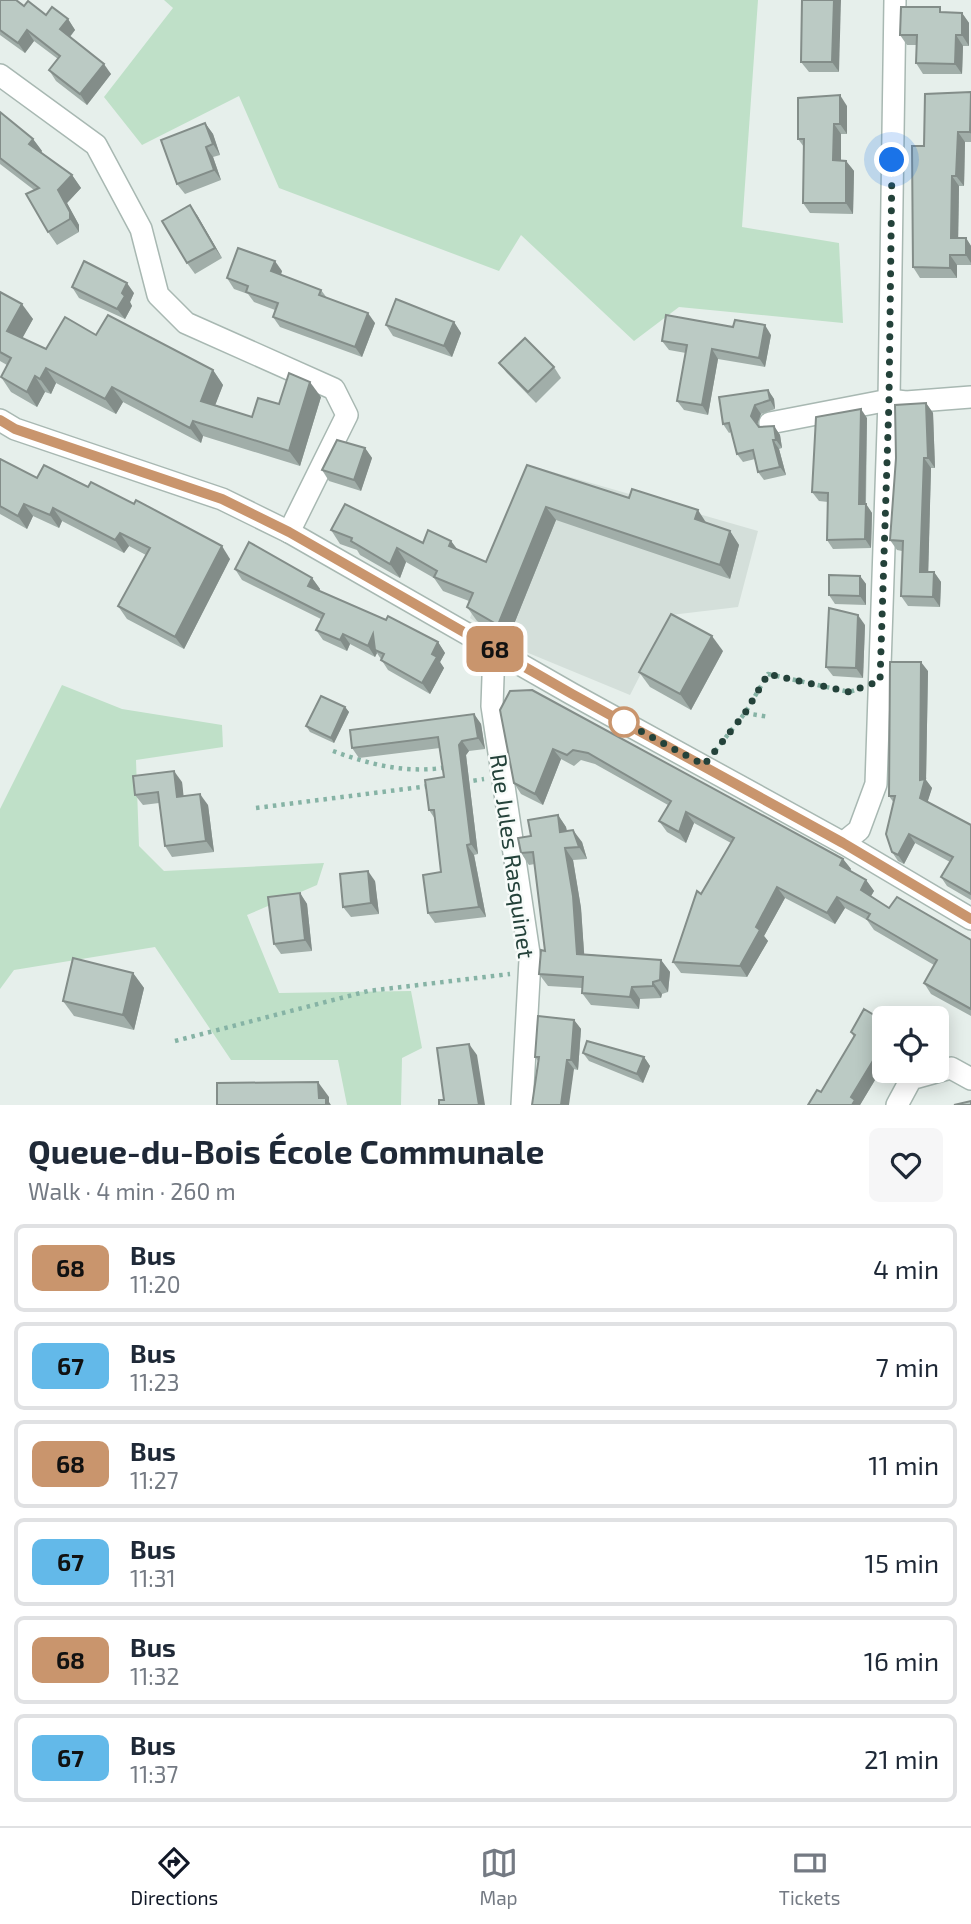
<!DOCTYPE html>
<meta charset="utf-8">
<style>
:root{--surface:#fff;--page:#f6f6f7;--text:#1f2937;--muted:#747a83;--line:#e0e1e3;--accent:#111827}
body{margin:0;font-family:"Exo 2",sans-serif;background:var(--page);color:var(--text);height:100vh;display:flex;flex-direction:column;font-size:26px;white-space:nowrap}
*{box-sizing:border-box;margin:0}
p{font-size:23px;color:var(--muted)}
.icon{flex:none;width:38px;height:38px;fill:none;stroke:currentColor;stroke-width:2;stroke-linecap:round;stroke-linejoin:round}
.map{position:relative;height:1105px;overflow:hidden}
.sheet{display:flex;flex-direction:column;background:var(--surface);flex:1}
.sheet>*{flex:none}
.badge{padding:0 14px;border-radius:10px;font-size:24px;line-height:46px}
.fabs{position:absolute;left:872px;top:1006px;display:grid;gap:14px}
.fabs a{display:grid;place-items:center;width:77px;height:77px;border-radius:10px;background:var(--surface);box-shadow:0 4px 18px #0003;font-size:35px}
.you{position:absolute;width:35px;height:35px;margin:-18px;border:5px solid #fff;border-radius:50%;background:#1a73e8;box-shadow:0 0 0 10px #1a73e833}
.map>.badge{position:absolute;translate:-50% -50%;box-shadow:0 0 0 4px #fff}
.round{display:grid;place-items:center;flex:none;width:74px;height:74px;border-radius:10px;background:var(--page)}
.summary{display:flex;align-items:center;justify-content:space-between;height:119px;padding:0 28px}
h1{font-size:33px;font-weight:700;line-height:52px}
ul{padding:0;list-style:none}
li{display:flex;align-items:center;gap:21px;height:88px;margin:0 14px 10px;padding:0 14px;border:4px solid var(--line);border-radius:10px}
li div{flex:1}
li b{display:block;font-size:26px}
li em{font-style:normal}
li .badge{min-width:77px;font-weight:700;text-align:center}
.tabs{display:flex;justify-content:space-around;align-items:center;height:98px;border-top:2px solid var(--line);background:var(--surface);font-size:19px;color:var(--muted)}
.tabs a{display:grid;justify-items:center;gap:4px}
.tabs .active{color:var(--accent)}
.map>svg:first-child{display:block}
.built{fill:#d4dfda}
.green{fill:#bfe0c8}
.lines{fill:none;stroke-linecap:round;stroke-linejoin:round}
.minor-casing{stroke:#a8b8b2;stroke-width:24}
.path{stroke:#86b3a5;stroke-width:4.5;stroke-dasharray:3.5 5;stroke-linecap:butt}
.minor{stroke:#fff;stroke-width:21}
.wall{fill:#a1aea9}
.shaded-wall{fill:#838d89}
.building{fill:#bbcac4;stroke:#838d89;stroke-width:2}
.line-casing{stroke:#fff;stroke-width:16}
.line{stroke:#c9956d;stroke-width:10}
.walk{stroke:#24423a;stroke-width:7;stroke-dasharray:0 12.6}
.stop-dot{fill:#fff;stroke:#c9956d;stroke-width:3.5}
.labels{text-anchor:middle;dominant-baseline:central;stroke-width:5;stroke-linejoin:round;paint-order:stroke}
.street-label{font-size:23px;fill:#24423a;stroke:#f7fbf9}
</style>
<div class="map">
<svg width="971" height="1105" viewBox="0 0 971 1105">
<rect width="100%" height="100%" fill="#e6efeb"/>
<polygon class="built" points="532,466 758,531 738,607 671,615 630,695 509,645 470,618"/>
<g class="green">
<polygon points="164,0 758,0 742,227 839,243 843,323 679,307 634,341 521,235 499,271 279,188 239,96 142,145 104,97 173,8"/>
<polygon points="62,685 122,709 222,725 223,747 136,760 139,846 164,871 324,863 317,885 247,915 279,993 411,991 422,1048 402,1058 401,1105 347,1105 338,1060 231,1060 155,947 14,970 0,989 0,809"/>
</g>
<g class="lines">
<g class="minor-casing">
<g id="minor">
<polyline points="0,75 96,145 141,229 158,295 186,323 334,389 347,415 289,532"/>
<polyline points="0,420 15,429 222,499 289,532 572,694 843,843 971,919"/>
<polyline points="770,423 889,400 906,402 971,397"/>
<polyline points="494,649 492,706 530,960 522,1105"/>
<polyline points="843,843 859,830 876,784 889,400 895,0"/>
<polyline points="897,1105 911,1079 951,1068 971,1079"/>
</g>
</g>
<g class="path">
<polyline points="745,713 769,717"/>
<path d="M333 751C371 765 408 774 448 767"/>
<polyline points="715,751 745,713 768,674 849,692 859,689"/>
<polyline points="465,782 484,779"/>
<polyline points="256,808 429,786"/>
<polyline points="175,1041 368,991 510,974"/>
</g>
<use href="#minor" class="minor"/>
</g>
<g class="wall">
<polygon points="0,0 24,6 46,15 68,19 75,30 70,37 111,74 87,105 56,81 49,70 58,59 34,41 25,53 0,35"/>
<polygon points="802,0 839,72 809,72 801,62"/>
<polygon points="943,12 962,13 969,23 969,46 963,46 962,74 923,74 916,63 917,45 907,45 900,35"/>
<polygon points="971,92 971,142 965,142 964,186 959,186 958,238 966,238 971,246 971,265 957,265 957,278 920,278 913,267 924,146"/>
<polygon points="847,106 847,134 841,134 841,160 846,161 854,171 853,214 810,213 803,203 804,147 798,139"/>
<polygon points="0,112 33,139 42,151 41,153 72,175 81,188 67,203 79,225 79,232 57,245 48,232 34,190 0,164"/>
<polygon points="205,123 213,134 220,155 213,157 221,180 185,194 177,184"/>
<polygon points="197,215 222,258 195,274 187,263"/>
<polygon points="282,271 281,275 321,290 327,298 375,323 362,357 280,327 273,317 275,310 254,302 248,294 234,289 227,278"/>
<polygon points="72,287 134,293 130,302 132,306 125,319 79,298"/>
<polygon points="0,292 33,319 22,338 46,349 96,335 213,370 223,385 215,405 252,417 279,404 321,397 300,466 203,436 201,443 123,402 116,414 56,383 51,394 45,392 37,407 11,392 1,377 7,365 0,361"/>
<polygon points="454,322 461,333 452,357 393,336 386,325"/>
<polygon points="733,327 771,335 765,367 718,359 708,415 684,410 677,401 686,353 669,350 662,341"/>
<polygon points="499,363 554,367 561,378 536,403 507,373"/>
<polygon points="768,390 774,399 775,409 761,414 757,424 759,427 774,426 780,435 782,448 779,449 786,475 764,480 758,472 755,459 743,462 737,454 731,432 729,433 723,424"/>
<polygon points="926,403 933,413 935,468 931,468 928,572 934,572 941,582 940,607 908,606 901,596 902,551 897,550 890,540"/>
<polygon points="867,418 866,504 872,513 871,548 833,549 827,540 828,502 819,501 812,492"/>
<polygon points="365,448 372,458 361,491 329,481 322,470"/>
<polygon points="0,459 37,478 230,559 184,649 127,619 118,606 146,555 129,546 124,553 62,521 59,528 33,516 27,529 0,514"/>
<polygon points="527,465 730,531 739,545 730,579 556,520 508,639 477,621 467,607 469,601 443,591 434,578 406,562 400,578 360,555 357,550 340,544 331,530 423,543 451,541 458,550 486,562"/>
<polygon points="235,569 312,578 320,589 319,591 438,642 445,653 440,662 444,668 430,694 388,670 377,653 375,657 350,644 347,651 323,640 316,630 321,619 242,580"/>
<polygon points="860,576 866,584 866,605 835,604 829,595"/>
<polygon points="865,625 863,678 833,676 826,667"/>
<polygon points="723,651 691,710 650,687 639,672"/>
<polygon points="928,671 926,780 932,788 927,802 971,825 971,900 947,886 941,877 950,862 915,843 904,864 898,861 892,852 894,803 889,796"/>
<polygon points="345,707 349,712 334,743 310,732 306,726"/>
<polygon points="500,710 843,859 851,869 850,871 866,880 874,891 871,896 889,908 971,940 971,1016 931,994 924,983 934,965 874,930 867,920 845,908 835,924 785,898 764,936 768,941 747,977 681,973 673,962 701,894 731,843 694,823 686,843 667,832 659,821 668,805 595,764 581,760 574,766 561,759 543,805 521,794 514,783"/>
<polygon points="474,714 481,724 485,749 469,751 466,755 478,854 474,855 486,917 435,923 428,913 441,872 435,819 429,810 444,777 440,748 359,758 352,748"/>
<polygon points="182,782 183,797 208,805 214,852 172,857 165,846 159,803 143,805 135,795"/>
<polygon points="558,815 566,827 567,831 582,842 587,859 573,860 581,908 584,954 661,960 670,972 668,992 662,994 661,998 640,999 639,1009 591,1005 582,993 582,988 548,986 539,974 545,951 535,864 529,865 521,853 531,836"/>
<polygon points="375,881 379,914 351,917 343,907"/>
<polygon points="300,893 307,904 312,951 281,954 274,944"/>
<polygon points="133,973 144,988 134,1030 74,1016 63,1001"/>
<polygon points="574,1020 581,1029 578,1070 538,1061 535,1057"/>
<polygon points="884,1021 884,1071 886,1071 885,1072 881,1070 860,1105 808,1105 821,1092 854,1037 851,1032"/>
<polygon points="583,1053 644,1057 650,1066 643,1083 589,1061"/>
</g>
<g class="shaded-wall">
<polygon points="834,0 841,0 839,72 832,62"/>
<polygon points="962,13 969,23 969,46 962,35"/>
<polygon points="68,19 75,30 67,40 60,29"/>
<polygon points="27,30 34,41 25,53 18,43"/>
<polygon points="956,35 963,46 962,74 955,64"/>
<polygon points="104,64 111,74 87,105 80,94"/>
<polygon points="971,92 971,134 970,132"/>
<polygon points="840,95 847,106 847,134 840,124"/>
<polygon points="205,123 213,134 220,155 213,144"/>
<polygon points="834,124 841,134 841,171 833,160"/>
<polygon points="958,132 965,142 964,186 956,176"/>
<polygon points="33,139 42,151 37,157 29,144"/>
<polygon points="206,147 213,157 221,180 214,170"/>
<polygon points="846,161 854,171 853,214 846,203"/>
<polygon points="72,175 81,188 67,203 79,225 79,232 70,219 58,190"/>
<polygon points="952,176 959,186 958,248 951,238"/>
<polygon points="190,205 197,215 222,258 215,248"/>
<polygon points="966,238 971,246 971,263 966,255"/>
<polygon points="950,255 957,265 957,278 950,268"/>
<polygon points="275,261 282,271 278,282 271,271"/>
<polygon points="127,283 134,293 130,302 132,306 125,319 117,309 122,293"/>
<polygon points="22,304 33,319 18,346 7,331"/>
<polygon points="368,313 375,323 362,357 355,347"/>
<polygon points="454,322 461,333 452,357 444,346"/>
<polygon points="765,325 771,335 765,367 759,358"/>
<polygon points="712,349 718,359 708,415 702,405"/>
<polygon points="46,368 56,383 51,394 40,379"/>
<polygon points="213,370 223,385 211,416 201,401"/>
<polygon points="35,376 45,392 37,407 27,392"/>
<polygon points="310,382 321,397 300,466 289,451"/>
<polygon points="112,387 123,402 116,414 105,399"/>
<polygon points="768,390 774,399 775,409 770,400"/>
<polygon points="926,403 933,413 935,468 928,458"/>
<polygon points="755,405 761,414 757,425 751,416"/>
<polygon points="861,409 867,418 865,513 859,504"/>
<polygon points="193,421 203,436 201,443 190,428"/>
<polygon points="774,426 780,435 782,448 776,440"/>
<polygon points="773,440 779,449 786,475 780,467"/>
<polygon points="365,448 372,458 361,491 354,480"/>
<polygon points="924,458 931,468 928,582 920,572"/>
<polygon points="24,504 33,516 27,529 18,516"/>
<polygon points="866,504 872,513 871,548 865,539"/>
<polygon points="546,507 556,520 508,639 498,625"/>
<polygon points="53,508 62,521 59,528 50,515"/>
<polygon points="698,510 707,524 695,519"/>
<polygon points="730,531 739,545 730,579 720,565"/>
<polygon points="120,533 129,546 124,553 115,540"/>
<polygon points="451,541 461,555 449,546"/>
<polygon points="222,546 230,559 184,649 175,637"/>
<polygon points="397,548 406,562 400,578 390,564"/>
<polygon points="934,572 941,582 940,607 933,597"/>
<polygon points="860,576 866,584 866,605 860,596"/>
<polygon points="312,578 320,589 316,597 308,586"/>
<polygon points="858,615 865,625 863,678 856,668"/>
<polygon points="343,634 350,644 347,651 340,640"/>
<polygon points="373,634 375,650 377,653 375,657 368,646"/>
<polygon points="712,636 723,651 691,710 680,694"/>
<polygon points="438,642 445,653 440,662 444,668 430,694 422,683 432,654"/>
<polygon points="921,662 928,671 926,780 932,788 926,807 920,798"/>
<polygon points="345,707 349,712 334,743 331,738"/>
<polygon points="474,714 481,724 485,749 478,738"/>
<polygon points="462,741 469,751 466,755 478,854 471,844 459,745"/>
<polygon points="553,749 561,759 543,805 535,794"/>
<polygon points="174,771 182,782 185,808 177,797"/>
<polygon points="200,794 208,805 214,852 206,841"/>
<polygon points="686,812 694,823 686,843 679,832"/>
<polygon points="558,815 566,827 569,844 560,832"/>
<polygon points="573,830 582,842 587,859 579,847"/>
<polygon points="909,834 915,843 904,864 898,855"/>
<polygon points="467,845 474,855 486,917 479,907"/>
<polygon points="565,848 573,860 581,908 585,966 577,954"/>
<polygon points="843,859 851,869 847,876 840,865"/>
<polygon points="368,871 375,881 379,914 371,903"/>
<polygon points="866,880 874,891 868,901 861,890"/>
<polygon points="777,887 785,898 764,936 768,941 747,977 740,966 756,927"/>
<polygon points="300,893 307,904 312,951 305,940"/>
<polygon points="837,897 845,908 835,924 827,913"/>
<polygon points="661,960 670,972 668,992 660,980"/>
<polygon points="133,973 144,988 134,1030 123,1015"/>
<polygon points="653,982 662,994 661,998 653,986"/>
<polygon points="632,987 640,999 639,1009 630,997"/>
<polygon points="574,1020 581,1029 578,1070 571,1060"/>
<polygon points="469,1044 477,1055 485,1105 479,1105"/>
<polygon points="884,1052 884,1069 878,1061"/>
<polygon points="644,1057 650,1066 643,1083 637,1074"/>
<polygon points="874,1059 881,1070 860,1105 852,1105 851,1097"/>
<polygon points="567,1060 574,1069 569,1105 561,1105"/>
<polygon points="318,1082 329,1097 329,1102 331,1105 324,1105 319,1098"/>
</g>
<g class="building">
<polygon points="0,0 16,0 24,6 28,1 46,15 52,7 68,19 60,29 104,64 80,94 49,70 60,56 27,30 18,43 0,30"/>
<polygon points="802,0 834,0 832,62 801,62"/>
<polygon points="901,7 940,7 940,12 962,13 962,35 956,35 955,64 916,63 917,35 900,35"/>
<polygon points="971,92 970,132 958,132 956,176 952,176 951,238 966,238 966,255 950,255 950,268 913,267 912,146 924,146 925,94"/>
<polygon points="840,95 840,124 834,124 833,160 846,161 846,203 803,203 804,139 798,139 798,98"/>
<polygon points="0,112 33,139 29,144 72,175 58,190 70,212 70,219 48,232 26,194 39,188 0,158"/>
<polygon points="205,123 213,144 206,147 214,170 177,184 161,140"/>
<polygon points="190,205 215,248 187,263 162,221"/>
<polygon points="238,248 275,261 271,271 321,290 319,295 368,313 355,347 273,317 278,303 246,292 248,286 227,278"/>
<polygon points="84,261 127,283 122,293 125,296 117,309 72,287"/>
<polygon points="0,292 22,304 7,331 46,349 65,317 96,335 108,315 213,370 201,401 252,417 258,398 279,404 289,373 310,382 289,451 193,421 190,428 112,387 105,399 46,368 40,379 35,376 27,392 1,377 11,358 0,352"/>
<polygon points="396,299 454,322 444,346 386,325"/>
<polygon points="666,315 733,327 735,320 765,325 759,358 712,349 702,405 677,401 687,345 662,341"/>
<polygon points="525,338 554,367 528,392 499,363"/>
<polygon points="768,390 770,400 755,405 751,416 759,427 774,426 776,440 773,440 780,467 758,472 753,450 737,454 729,423 723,424 719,397"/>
<polygon points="926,403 928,458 924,458 920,572 934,572 933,597 901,596 903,541 890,540 896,458 895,405"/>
<polygon points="861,409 859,504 866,504 865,539 827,540 828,493 812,492 816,417"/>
<polygon points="337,440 365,448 354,480 322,470"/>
<polygon points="0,459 37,478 44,465 88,487 91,482 134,504 136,500 222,546 175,637 118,606 150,548 120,533 115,540 53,508 50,515 24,504 18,516 0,506"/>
<polygon points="527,465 629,498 632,489 698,510 695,519 730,531 720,565 546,507 498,625 467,607 473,593 434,577 437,571 397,548 390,564 351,541 352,538 331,530 345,504 423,543 428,530 451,541 449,546 486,562"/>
<polygon points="249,542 312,578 308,586 386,620 388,616 438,642 432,654 437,657 422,683 381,660 384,654 375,650 373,634 368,646 343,634 340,640 316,630 324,614 235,569"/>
<polygon points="829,575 860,576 860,596 829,595"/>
<polygon points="829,608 858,615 856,668 826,667"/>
<polygon points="671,614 712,636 680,694 639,672"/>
<polygon points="890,662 921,662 920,780 925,779 920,798 971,825 971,894 941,877 953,857 909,834 898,855 892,852 886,834 895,796 889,796"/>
<polygon points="532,690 843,859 840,865 866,880 861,890 889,908 897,897 971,940 971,1009 924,983 937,960 867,919 870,914 837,897 827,913 777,887 756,927 760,930 740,966 673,962 697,891 701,894 734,838 686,812 679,832 659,821 671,801 588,753 573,750 567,755 553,749 535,794 514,783 500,710 510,691"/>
<polygon points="321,696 345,707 331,738 306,726"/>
<polygon points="474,714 478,738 462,741 459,745 471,844 467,845 479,907 428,913 423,875 441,872 434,810 429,810 425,780 444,777 438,737 352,748 350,730"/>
<polygon points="174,771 177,797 200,794 206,841 165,846 158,792 135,795 133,776"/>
<polygon points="558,815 560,832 573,830 579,847 565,848 573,896 577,954 661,960 660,980 653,982 653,986 632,987 630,997 582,993 583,977 539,974 541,950 545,951 533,852 521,853 518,838 531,836 528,820"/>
<polygon points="368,871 371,903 343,907 340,874"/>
<polygon points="300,893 305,940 274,944 268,897"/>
<polygon points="73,958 133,973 123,1015 63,1001"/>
<polygon points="864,1009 884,1021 884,1052 878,1061 874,1059 851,1097 855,1100 852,1105 808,1105 817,1090 821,1092 855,1035 851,1032"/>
<polygon points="538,1016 574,1020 571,1060 567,1060 561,1105 532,1105 539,1057 535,1057"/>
<polygon points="587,1041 644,1057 637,1074 583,1053"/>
<polygon points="469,1044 479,1105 439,1105 439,1100 444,1100 437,1048"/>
<polygon points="318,1082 319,1098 326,1098 326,1105 217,1105 217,1083"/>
<polygon points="971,1101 971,1105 954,1105"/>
</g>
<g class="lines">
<g class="line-casing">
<polyline id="line" points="0,420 15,429 222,499 289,532 572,694 843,843 971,919"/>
</g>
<use href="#line" class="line"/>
<polyline class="walk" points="624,722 616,718 704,765 745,713 768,674 849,692 880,681 889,400 892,160"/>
</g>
<circle class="stop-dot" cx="624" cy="722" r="14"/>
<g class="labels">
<g class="street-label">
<text transform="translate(513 856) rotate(82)">Rue Jules Rasquinet</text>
</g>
</g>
</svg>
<div class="fabs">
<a><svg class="icon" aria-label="locate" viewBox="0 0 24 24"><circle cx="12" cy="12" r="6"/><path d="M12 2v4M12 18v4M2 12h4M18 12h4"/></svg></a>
</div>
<div class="you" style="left:892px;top:160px"></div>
<b class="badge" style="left:495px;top:649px;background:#c9956d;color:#111">68</b>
</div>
<section class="sheet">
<div class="summary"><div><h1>Queue-du-Bois École Communale</h1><p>Walk · 4 min · 260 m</p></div><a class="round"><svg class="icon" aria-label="heart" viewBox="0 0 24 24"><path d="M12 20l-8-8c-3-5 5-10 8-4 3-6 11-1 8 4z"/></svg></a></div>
<ul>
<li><span class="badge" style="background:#c9956d;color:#111">68</span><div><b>Bus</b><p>11:20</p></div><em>4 min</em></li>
<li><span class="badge" style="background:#63b9e9;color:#111">67</span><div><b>Bus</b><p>11:23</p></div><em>7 min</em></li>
<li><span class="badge" style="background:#c9956d;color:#111">68</span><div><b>Bus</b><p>11:27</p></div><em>11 min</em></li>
<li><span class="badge" style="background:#63b9e9;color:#111">67</span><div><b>Bus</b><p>11:31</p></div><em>15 min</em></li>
<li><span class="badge" style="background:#c9956d;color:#111">68</span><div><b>Bus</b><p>11:32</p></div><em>16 min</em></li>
<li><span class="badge" style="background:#63b9e9;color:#111">67</span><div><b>Bus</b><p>11:37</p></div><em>21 min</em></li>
</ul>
</section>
<nav class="tabs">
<a class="active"><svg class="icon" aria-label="directions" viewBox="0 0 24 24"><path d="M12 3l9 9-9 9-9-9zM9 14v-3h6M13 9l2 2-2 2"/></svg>Directions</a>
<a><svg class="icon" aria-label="map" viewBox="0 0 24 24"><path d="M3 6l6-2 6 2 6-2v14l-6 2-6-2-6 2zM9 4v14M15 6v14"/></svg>Map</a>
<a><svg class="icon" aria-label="tickets" viewBox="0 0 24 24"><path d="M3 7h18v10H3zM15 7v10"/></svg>Tickets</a>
</nav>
